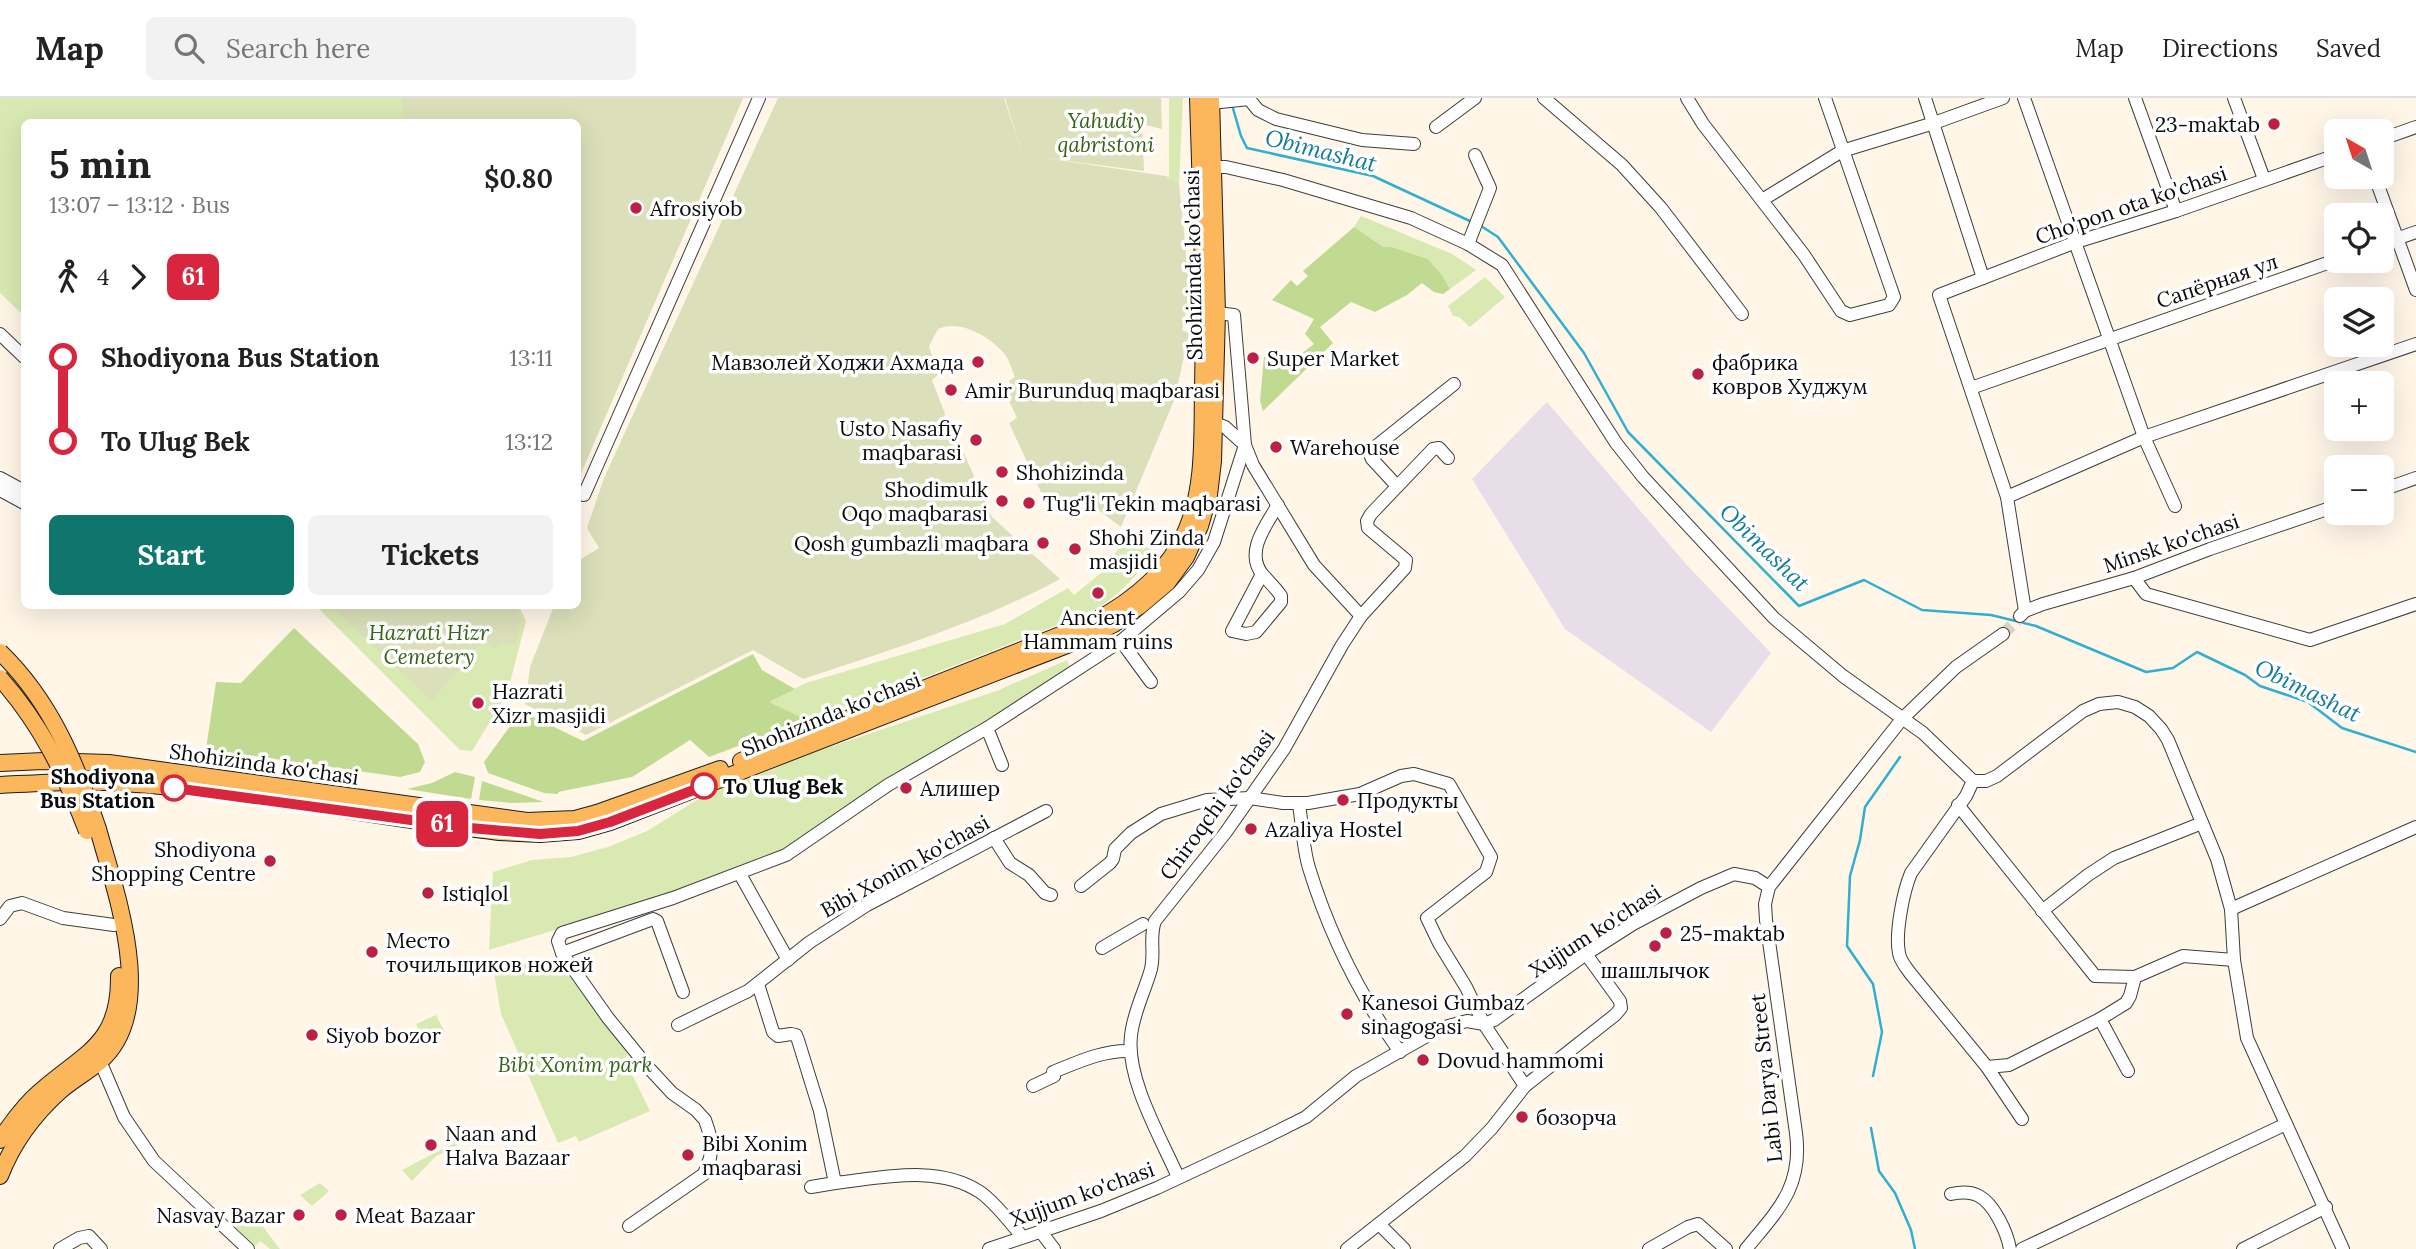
<!DOCTYPE html>
<meta charset="utf-8">
<style>
:root{--surface:#fff;--page:#f2f2f2;--text:#222;--muted:#767676;--line:#e0e0e0;--accent:#0f766e}
body{margin:0;font-family:Lora,serif;background:var(--page);color:var(--text);height:100vh;display:flex;flex-direction:column;font-size:26px;white-space:nowrap}
*{box-sizing:border-box;margin:0}
p{font-size:23px;color:var(--muted)}
.icon{flex:none;width:38px;height:38px;fill:none;stroke:currentColor;stroke-width:2;stroke-linecap:round;stroke-linejoin:round}
.map{position:relative;flex:1;overflow:hidden}
.details{position:absolute;left:21px;top:21px;width:560px;height:490px;display:flex;flex-direction:column;background:var(--surface);border-radius:10px;box-shadow:0 7px 28px #0002}
.details>*{flex:none}
.badge{padding:0 14px;border-radius:10px;font-size:24px;line-height:46px}
.needle{width:46px;rotate:321deg}
.controls{position:absolute;left:2324px;top:21px;display:grid;gap:14px}
.controls a{display:grid;place-items:center;width:70px;height:70px;border-radius:10px;background:var(--surface);box-shadow:0 7px 28px #0002;font-size:35px}
.map>.badge{position:absolute;translate:-50% -50%;box-shadow:0 0 0 4px #fff}
.legs{display:flex;align-items:center;gap:10px;height:77px;padding:0 28px;font-size:23px}
.legs p{margin-inline-start:auto}
.headline{display:flex;align-items:center;justify-content:space-between;height:119px;padding:0 28px}
h1{font-size:38px;font-weight:700;line-height:52px}
.primary-button{display:flex;gap:14px;margin-top:auto;padding:14px 28px}
.primary-button a{flex:1;height:80px;border-radius:10px;background:var(--accent);color:#fff;font-size:28px;font-weight:700;line-height:80px;text-align:center}
.primary-button a+a{background:var(--page);color:var(--text)}
ul{padding:0 28px;list-style:none}
li{display:flex;align-items:center;gap:24px;height:84px;font-size:26px}
li i{display:grid;place-items:center;width:10px;height:100%;margin:0 9px;background:currentColor}
li i::after{content:'';width:18px;height:18px;margin:-9px;border:5px solid;border-radius:50%;background:var(--surface)}
li p{margin-inline-start:auto}
li:first-child i{background:linear-gradient(#0000 50%,currentColor 0)}
li:last-child i{background:linear-gradient(currentColor 50%,#0000 0)}
header{display:flex;align-items:center;gap:42px;box-sizing:border-box;height:98px;padding:0 35px;background:var(--surface);border-bottom:2px solid var(--line)}
header strong{font-size:33px}
nav{display:flex;gap:38px;margin-inline-start:auto;font-size:24px}
.search{width:490px;height:63px;background:var(--page);display:flex;align-items:center;gap:18px;box-sizing:border-box;padding:0 24px;border-radius:10px;color:var(--muted);font-size:26px}
.map>svg:first-child{display:block}
.industrial{fill:#e7deea}
.green{fill:#d9e9b2}
.forest{fill:#c0da91}
.cemetery{fill:#dbe0ba}
.lines{fill:none;stroke-linecap:round;stroke-linejoin:round}
.stream{stroke:#31afd0;stroke-width:2.5}
.minor-tunnel{stroke:#dad3c7;stroke-width:12;stroke-dasharray:12 6;stroke-linecap:butt}
.minor-casing{stroke:#3e3e3e;stroke-width:14}
.major-casing{stroke:#1c1c1c;stroke-width:18}
.minor{stroke:#fff;stroke-width:12}
.major{stroke:#fcb65b;stroke-width:16}
.major-bridge-casing{stroke:#1c1c1c;stroke-width:18;stroke-linecap:butt}
.major-bridge{stroke:#fcb65b;stroke-width:16}
.line-1-casing{stroke:#fff;stroke-width:16}
.line-1{stroke:#d7263d;stroke-width:10}
.poi-dot{fill:#bd2045;stroke:#fff;stroke-width:2.5}
.stop-1-dot{fill:#fff;stroke:#d7263d;stroke-width:3.5}
.labels{text-anchor:middle;dominant-baseline:central;stroke-width:7;stroke-linejoin:round;paint-order:stroke}
.park-label{font-size:21px;font-style:italic;fill:#37631a;stroke:#fff}
.poi-label{font-size:21px;fill:#0b0b0b;stroke:#fff;text-anchor:start}
.street-label{font-size:21px;fill:#0b0b0b;stroke:#fff}
.stop-label{font-size:21px;font-weight:bold;fill:#0b0b0b;stroke:#fff;text-anchor:end}
.water-label{font-size:23px;font-style:italic;fill:#127b9e;stroke:#fff}
</style>
<header>
<strong>Map</strong>
<div class="search"><svg class="icon" aria-label="search" viewBox="0 0 24 24"><circle cx="10" cy="10" r="6"/><path d="M15 15l6 6"/></svg>Search here</div>
<nav><a>Map</a><a>Directions</a><a>Saved</a></nav>
</header>
<div class="map">
<svg width="2416" height="1151" viewBox="0 0 2416 1151">
<rect width="100%" height="100%" fill="#fff6e8"/>
<polygon class="industrial" points="1547,304 1686,466 1771,555 1711,634 1565,531 1472,381"/>
<g class="green">
<polygon points="0,0 743,0 578,382 578,24 24,24 24,218 0,195"/>
<polygon points="1169,0 1183,0 1179,85 1169,80"/>
<polygon points="1361,118 1452,156 1476,172 1450,191 1442,177 1428,161 1392,149 1383,150 1354,129"/>
<polygon points="1485,179 1505,199 1470,229 1459,219 1453,218 1448,208"/>
<path d="M1130 435 1156 455C1137 476 1116 501 1091 514L925 579 807 622 768 604 806 585 1005 526 1068 490 1074 497 1101 475Z"/>
<polygon points="316,508 519,508 526,523 507,596 472,653 460,652"/>
<polygon points="1067,562 1073,574 791,749 679,794 489,852 493,774 532,762 571,759 608,749 647,733 702,699 821,652 999,592"/>
<polygon points="557,862 628,956 625,962 650,1013 579,1044 576,1038 558,1045 501,916 493,869"/>
<polygon points="436,917 445,934 424,943 416,926"/>
<polygon points="456,1044 457,1049 436,1058 412,1083 402,1072"/>
<polygon points="320,1085 329,1093 312,1108 300,1097"/>
<polygon points="253,1116 280,1151 270,1151 260,1143 253,1150 231,1129"/>
</g>
<g class="forest">
<polygon points="1354,129 1383,149 1392,149 1428,161 1442,177 1450,191 1443,196 1434,194 1422,185 1407,197 1375,214 1351,204 1320,229 1333,245 1263,313 1260,303 1264,259 1274,255 1283,270 1314,246 1305,236 1314,221 1272,202 1291,182 1297,188 1308,178 1303,173"/>
<polygon points="294,530 418,646 425,664 420,674 400,679 206,651 216,584 241,585"/>
<polygon points="753,556 762,572 795,591 769,604 807,622 709,659 690,642 632,679 558,694 558,696 544,695 488,675 484,664 521,613 583,643"/>
<polygon points="455,674 475,679 471,701 407,691 432,685"/>
<polygon points="482,683 544,704 512,705 479,702"/>
</g>
<g class="cemetery">
<polygon points="401,0 743,0 578,382 578,24 406,24"/>
<path d="M778 0H1004L1023 58 1005 0H1161L1162 31 1142 26 1144 73 1038 59 1166 78 1179 85 1190 194 1182 232 1189 235 1175 300 1121 429 1082 400 1072 414 1041 394 1009 325 1017 320 1005 294 1012 290 1009 283 1015 279C1012 272 1009 260 1003 254 988 238 960 221 938 231L929 248 938 277 932 282 945 316 942 325 950 341 959 344 992 419 1060 481C979 525 891 552 803 581L753 552 586 637 525 606 530 569 554 508H578V463L599 450 587 430 604 380Z"/>
<polygon points="330,508 516,508 521,520 516,547 503,545 494,550 483,542 432,603"/>
</g>
<g class="lines">
<g class="stream">
<polyline points="1232,7 1241,38 1247,50 1373,78 1472,124"/>
<polyline points="1481,128 1498,139 1584,255 1628,334 1799,508 1864,482 1922,512 1991,517 2036,528 2146,574 2173,570 2197,554 2245,577 2260,588 2308,604 2342,630 2416,654"/>
<polyline points="1873,978 1882,934 1873,886 1847,848 1850,778 1860,742 1865,709 1900,659"/>
<polyline points="1871,1030 1879,1073 1895,1095 1911,1132 1915,1151"/>
</g>
<polyline class="minor-tunnel" points="2003,536 2020,519"/>
<g class="minor-casing">
<g id="minor">
<polyline points="1544,0 1622,67 1661,110 1742,216"/>
<polyline points="1687,0 1703,26 1804,157 1841,213 1850,217 1889,207 1894,199 1825,0"/>
<polyline points="1925,0 1983,180"/>
<polyline points="2024,0 2144,339 2175,408"/>
<polyline points="2135,0 2176,113"/>
<polyline points="2234,0 2264,81"/>
<polyline points="1211,5 1249,1 1258,12 1276,21 1362,42 1414,46"/>
<polyline points="1436,29 1475,0"/>
<polyline points="2382,41 2416,29"/>
<polyline points="1204,69 1226,69 1283,82 1411,120 1468,146 1502,167 1616,345 1643,379 1774,520 1843,578 1923,635 1973,683 1986,683 1997,678 2083,613 2099,606 2118,604 2135,609 2149,618 2161,631 2168,642 2217,761 2231,811 2234,862 2247,940 2343,1151"/>
<polyline points="2375,79 2416,192"/>
<polyline points="1762,102 1842,53 1934,25 2003,0"/>
<polyline points="1468,146 1490,90 1475,57"/>
<polyline points="2382,146 2416,134"/>
<polyline points="0,236 24,259"/>
<polyline points="1971,290 2336,162"/>
<polyline points="1215,325 1225,329 1245,347 1253,367 1314,467 1361,518"/>
<polyline points="0,380 24,393"/>
<polyline points="1397,388 1372,361 1369,354 1454,286"/>
<polyline points="0,392 24,405"/>
<polyline points="2382,392 2416,380"/>
<polyline points="584,397 759,0"/>
<polyline points="2007,399 2144,339 2416,246"/>
<path d="M1262 476 1232 533 1246 536 1256 534 1281 504V498C1276 490 1269 484 1263 477 1244 455 1266 427 1278 407"/>
<polyline points="2134,480 2146,496 2310,542 2416,506"/>
<polyline points="2025,513 2007,399 1939,197 2076,144 2176,113 2336,57"/>
<polyline points="2020,518 2025,513 2043,506 2134,480 2210,451 2336,408"/>
<polyline points="1121,543 1151,584"/>
<polyline points="987,630 1002,667"/>
<path d="M1973 683 1966 698 1911 775C1903 794 1895 836 1899 855 1900 863 1906 869 1910 875L1987 969 2022 1021"/>
<path d="M1299 706C1302 726 1303 750 1309 770 1329 835 1361 899 1400 954"/>
<polyline points="1958,707 2095,878 2135,879 2183,858 2234,862"/>
<polyline points="994,740 1010,765 1029,777 1045,795 1051,797"/>
<polyline points="740,776 788,862"/>
<polyline points="1081,788 1110,765 1113,761 1115,751 1131,735 1161,716 1207,702 1250,700 1283,705 1308,705 1360,696 1401,678 1414,676 1449,686 1491,759 1486,774 1427,820 1439,845 1466,889 1484,926 1525,988"/>
<polyline points="2231,811 2416,729"/>
<polyline points="2042,813 2088,777 2114,760 2202,725"/>
<polyline points="0,821 10,808 22,805 63,820 114,827"/>
<polyline points="1102,850 1143,826"/>
<polyline points="562,855 653,821 657,823 683,894"/>
<polyline points="758,886 773,934 778,938 791,936 796,937 798,942 820,1013 835,1085 811,1089"/>
<polyline points="2100,921 2128,973"/>
<polyline points="678,927 748,893 810,844 867,807 1046,713"/>
<polyline points="100,963 124,1019 154,1063 248,1151"/>
<polyline points="1987,969 2009,967 2100,921 2126,905 2130,898 2135,879"/>
<path d="M1033 988 1054 978 1053 974C1078 964 1103 952 1130 953"/>
<path d="M1178 1079C1161 1040 1126 981 1131 938 1133 915 1145 893 1151 871 1155 854 1149 839 1155 823L1226 734 1284 651 1342 547 1361 518 1405 470 1406 462 1368 430 1367 423 1371 416 1433 351 1439 350 1448 360"/>
<path d="M835 1085C881 1080 938 1066 980 1094 996 1105 1009 1124 1022 1138"/>
<path d="M1951 1096C1960 1094 1970 1093 1979 1098 1994 1106 2007 1134 2010 1151"/>
<polyline points="1379,1126 1404,1151"/>
<polyline points="629,1128 704,1076 710,1060 712,1045 709,1034 705,1022 696,1012 672,995 647,968 608,920 562,855 558,843 562,835 673,800 786,757 888,687 987,630 1121,543 1179,494 1198,472 1214,444 1245,347 1234,217 1217,215"/>
<polyline points="1041,1134 1054,1151"/>
<polyline points="60,1151 79,1140 89,1138 101,1151"/>
<polyline points="989,1151 1101,1113 1157,1090 1266,1039 1306,1019 1356,978 1441,930 1467,923 1484,926 1494,922 1586,856 1633,826 1701,790 1734,776 1755,780 1769,789"/>
<polyline points="1347,1151 1465,1058 1492,1030 1525,988 1615,917 1621,910 1620,903 1586,856"/>
<polyline points="1649,1151 1688,1129 1698,1126 1726,1151"/>
<path d="M1746 1151C1778 1112 1803 1089 1796 1035L1766 822 1765 806 1769 789 1902 621 1956 569 2003 536"/>
<polyline points="2022,1151 2286,1026"/>
<polyline points="2243,1151 2326,1109"/>
</g>
</g>
<g class="major-casing">
<g id="major">
<path d="M741 663 1093 524C1133 503 1168 475 1186 433 1205 389 1202 339 1203 292 1205 195 1201 97 1198 0"/>
<polyline points="0,665 43,663 109,665 527,723 575,721 597,715 720,671"/>
<path d="M0 687C41 685 82 682 123 685 249 693 374 719 499 734L540 736 578 733 610 724 1085 540 1114 526 1141 507 1167 485 1186 459 1200 428 1209 397 1213 363 1217 215 1211 0"/>
<path d="M0 1042C12 1024 25 1006 42 992 86 954 120 945 119 878"/>
<path d="M0 1078C13 1044 33 1017 61 992 73 982 87 974 99 964 160 913 115 793 98 731"/>
</g>
</g>
<use href="#minor" class="minor"/>
<use href="#major" class="major"/>
<g class="major-bridge-casing">
<g id="major-bridge">
<path d="M0 554C51 603 76 665 98 731"/>
<path d="M0 580C41 626 65 676 87 733"/>
</g>
</g>
<use href="#major-bridge" class="major-bridge"/>
</g>
<g class="lines">
<g class="line-1-casing">
<polyline id="line-1" points="174,690 470,730 540,736 578,733 610,724 704,688"/>
</g>
<use href="#line-1" class="line-1"/>
</g>
<g class="poi-dot">
<circle cx="2274" cy="26" r="7"/>
<circle cx="636" cy="110" r="7"/>
<circle cx="1253" cy="260" r="7"/>
<circle cx="978" cy="264" r="7"/>
<circle cx="1698" cy="276" r="7"/>
<circle cx="951" cy="292" r="7"/>
<circle cx="976" cy="342" r="7"/>
<circle cx="1276" cy="349" r="7"/>
<circle cx="1002" cy="374" r="7"/>
<circle cx="1002" cy="403" r="7"/>
<circle cx="1029" cy="405" r="7"/>
<circle cx="1043" cy="445" r="7"/>
<circle cx="1075" cy="451" r="7"/>
<circle cx="1098" cy="495" r="7"/>
<circle cx="478" cy="605" r="7"/>
<circle cx="906" cy="690" r="7"/>
<circle cx="1343" cy="702" r="7"/>
<circle cx="1251" cy="731" r="7"/>
<circle cx="270" cy="763" r="7"/>
<circle cx="428" cy="795" r="7"/>
<circle cx="1666" cy="835" r="7"/>
<circle cx="1655" cy="848" r="7"/>
<circle cx="372" cy="854" r="7"/>
<circle cx="1347" cy="916" r="7"/>
<circle cx="312" cy="937" r="7"/>
<circle cx="1423" cy="962" r="7"/>
<circle cx="1522" cy="1019" r="7"/>
<circle cx="431" cy="1047" r="7"/>
<circle cx="688" cy="1057" r="7"/>
<circle cx="299" cy="1117" r="7"/>
<circle cx="341" cy="1117" r="7"/>
</g>
<g class="stop-1-dot">
<circle cx="704" cy="688" r="12"/>
<circle cx="174" cy="690" r="12"/>
</g>
<g class="labels">
<g class="park-label">
<text x="1106" y="22">Yahudiy<tspan x="1106" dy="24">qabristoni</tspan></text>
<text x="429" y="534">Hazrati Hizr<tspan x="429" dy="24">Cemetery</tspan></text>
<text x="575" y="966">Bibi Xonim park</text>
</g>
<g class="poi-label">
<text x="2260" y="26" text-anchor="end">23-maktab</text>
<text x="650" y="110">Afrosiyob</text>
<text x="1267" y="260">Super Market</text>
<text x="964" y="264" text-anchor="end">Мавзолей Ходжи Ахмада</text>
<text x="1712" y="264">фабрика<tspan x="1712" dy="24">ковров Худжум</tspan></text>
<text x="965" y="292">Amir Burunduq maqbarasi</text>
<text x="962" y="330" text-anchor="end">Usto Nasafiy<tspan x="962" dy="24">maqbarasi</tspan></text>
<text x="1290" y="349">Warehouse</text>
<text x="1016" y="374">Shohizinda</text>
<text x="988" y="391" text-anchor="end">Shodimulk<tspan x="988" dy="24">Oqo maqbarasi</tspan></text>
<text x="1043" y="405">Tug'li Tekin maqbarasi</text>
<text x="1089" y="439">Shohi Zinda<tspan x="1089" dy="24">masjidi</tspan></text>
<text x="1029" y="445" text-anchor="end">Qosh gumbazli maqbara</text>
<text x="1098" y="519" text-anchor="middle">Ancient<tspan x="1098" dy="24">Hammam ruins</tspan></text>
<text x="492" y="593">Hazrati<tspan x="492" dy="24">Xizr masjidi</tspan></text>
<text x="920" y="690">Алишер</text>
<text x="1357" y="702">Продукты</text>
<text x="1265" y="731">Azaliya Hostel</text>
<text x="256" y="751" text-anchor="end">Shodiyona<tspan x="256" dy="24">Shopping Centre</tspan></text>
<text x="442" y="795">Istiqlol</text>
<text x="1680" y="835">25-maktab</text>
<text x="386" y="842">Место<tspan x="386" dy="24">точильщиков ножей</tspan></text>
<text x="1655" y="872" text-anchor="middle">шашлычок</text>
<text x="1361" y="904">Kanesoi Gumbaz<tspan x="1361" dy="24">sinagogasi</tspan></text>
<text x="326" y="937">Siyob bozor</text>
<text x="1437" y="962">Dovud hammomi</text>
<text x="1536" y="1019">бозорча</text>
<text x="445" y="1035">Naan and<tspan x="445" dy="24">Halva Bazaar</tspan></text>
<text x="702" y="1045">Bibi Xonim<tspan x="702" dy="24">maqbarasi</tspan></text>
<text x="285" y="1117" text-anchor="end">Nasvay Bazar</text>
<text x="355" y="1117">Meat Bazaar</text>
</g>
<g class="street-label">
<text transform="translate(2131 107) rotate(-19)">Cho'pon ota ko'chasi</text>
<text transform="translate(1193 167) rotate(-91)">Shohizinda ko'chasi</text>
<text transform="translate(2217 183) rotate(-19)">Сапёрная ул</text>
<text transform="translate(2171 445) rotate(-19)">Minsk ko'chasi</text>
<text transform="translate(831 616) rotate(-22)">Shohizinda ko'chasi</text>
<text transform="translate(264 666) rotate(8)">Shohizinda ko'chasi</text>
<text transform="translate(1217 707) rotate(-54)">Chiroqchi ko'chasi</text>
<text transform="translate(905 768) rotate(-29)">Bibi Xonim ko'chasi</text>
<text transform="translate(1595 833) rotate(-33)">Xujjum ko'chasi</text>
<text transform="translate(1766 980) rotate(-96)">Labi Darya Street</text>
<text transform="translate(1082 1096) rotate(-20)">Xujjum ko'chasi</text>
</g>
<g class="stop-label">
<text x="155" y="678">Shodiyona<tspan x="155" dy="24">Bus Station</tspan></text>
<text x="723" y="688" text-anchor="start">To Ulug Bek</text>
</g>
<g class="water-label">
<text transform="translate(1321 52) rotate(14)">Obimashat</text>
<text transform="translate(1765 449) rotate(44)">Obimashat</text>
<text transform="translate(2308 592) rotate(26)">Obimashat</text>
</g>
</g>
</svg>
<div class="controls">
<a><svg class="needle" viewBox="-14 -14 28 28"><path d="M0-13l5 13h-10z" fill="#e53935"/><path d="M0 13l5-13h-10z" fill="#767676"/></svg></a>
<a><svg class="icon" aria-label="locate" viewBox="0 0 24 24"><circle cx="12" cy="12" r="6"/><path d="M12 2v4M12 18v4M2 12h4M18 12h4"/></svg></a>
<a><svg class="icon" aria-label="layers" viewBox="0 0 24 24"><path d="M12 4l9 5-9 5-9-5zM3 14l9 5 9-5"/></svg></a>
<a>+</a>
<a>−</a>
</div>
<b class="badge" style="left:442px;top:726px;background:#d7263d;color:#fff">61</b>
<section class="details">
<div class="headline"><div><h1>5 min</h1><p>13:07 – 13:12 · Bus</p></div><b>$0.80</b></div>
<div class="legs"><svg class="icon" aria-label="walk" viewBox="0 0 24 24"><circle cx="13" cy="4" r="2"/><path d="M13 8l-2 6 4 7M11 14l-3 7M7 12l3-4h3l4 4"/></svg>4<svg class="icon" aria-label="forward" viewBox="0 0 24 24"><path d="M9 5l7 7-7 7"/></svg><b class="badge" style="background:#d7263d;color:#fff">61</b></div>
<ul>
<li><i style="color:#d7263d"></i><b>Shodiyona Bus Station</b><p>13:11</p></li>
<li><i style="color:#d7263d"></i><b>To Ulug Bek</b><p>13:12</p></li>
</ul>
<div class="primary-button"><a>Start</a><a>Tickets</a></div>
</section>
</div>
